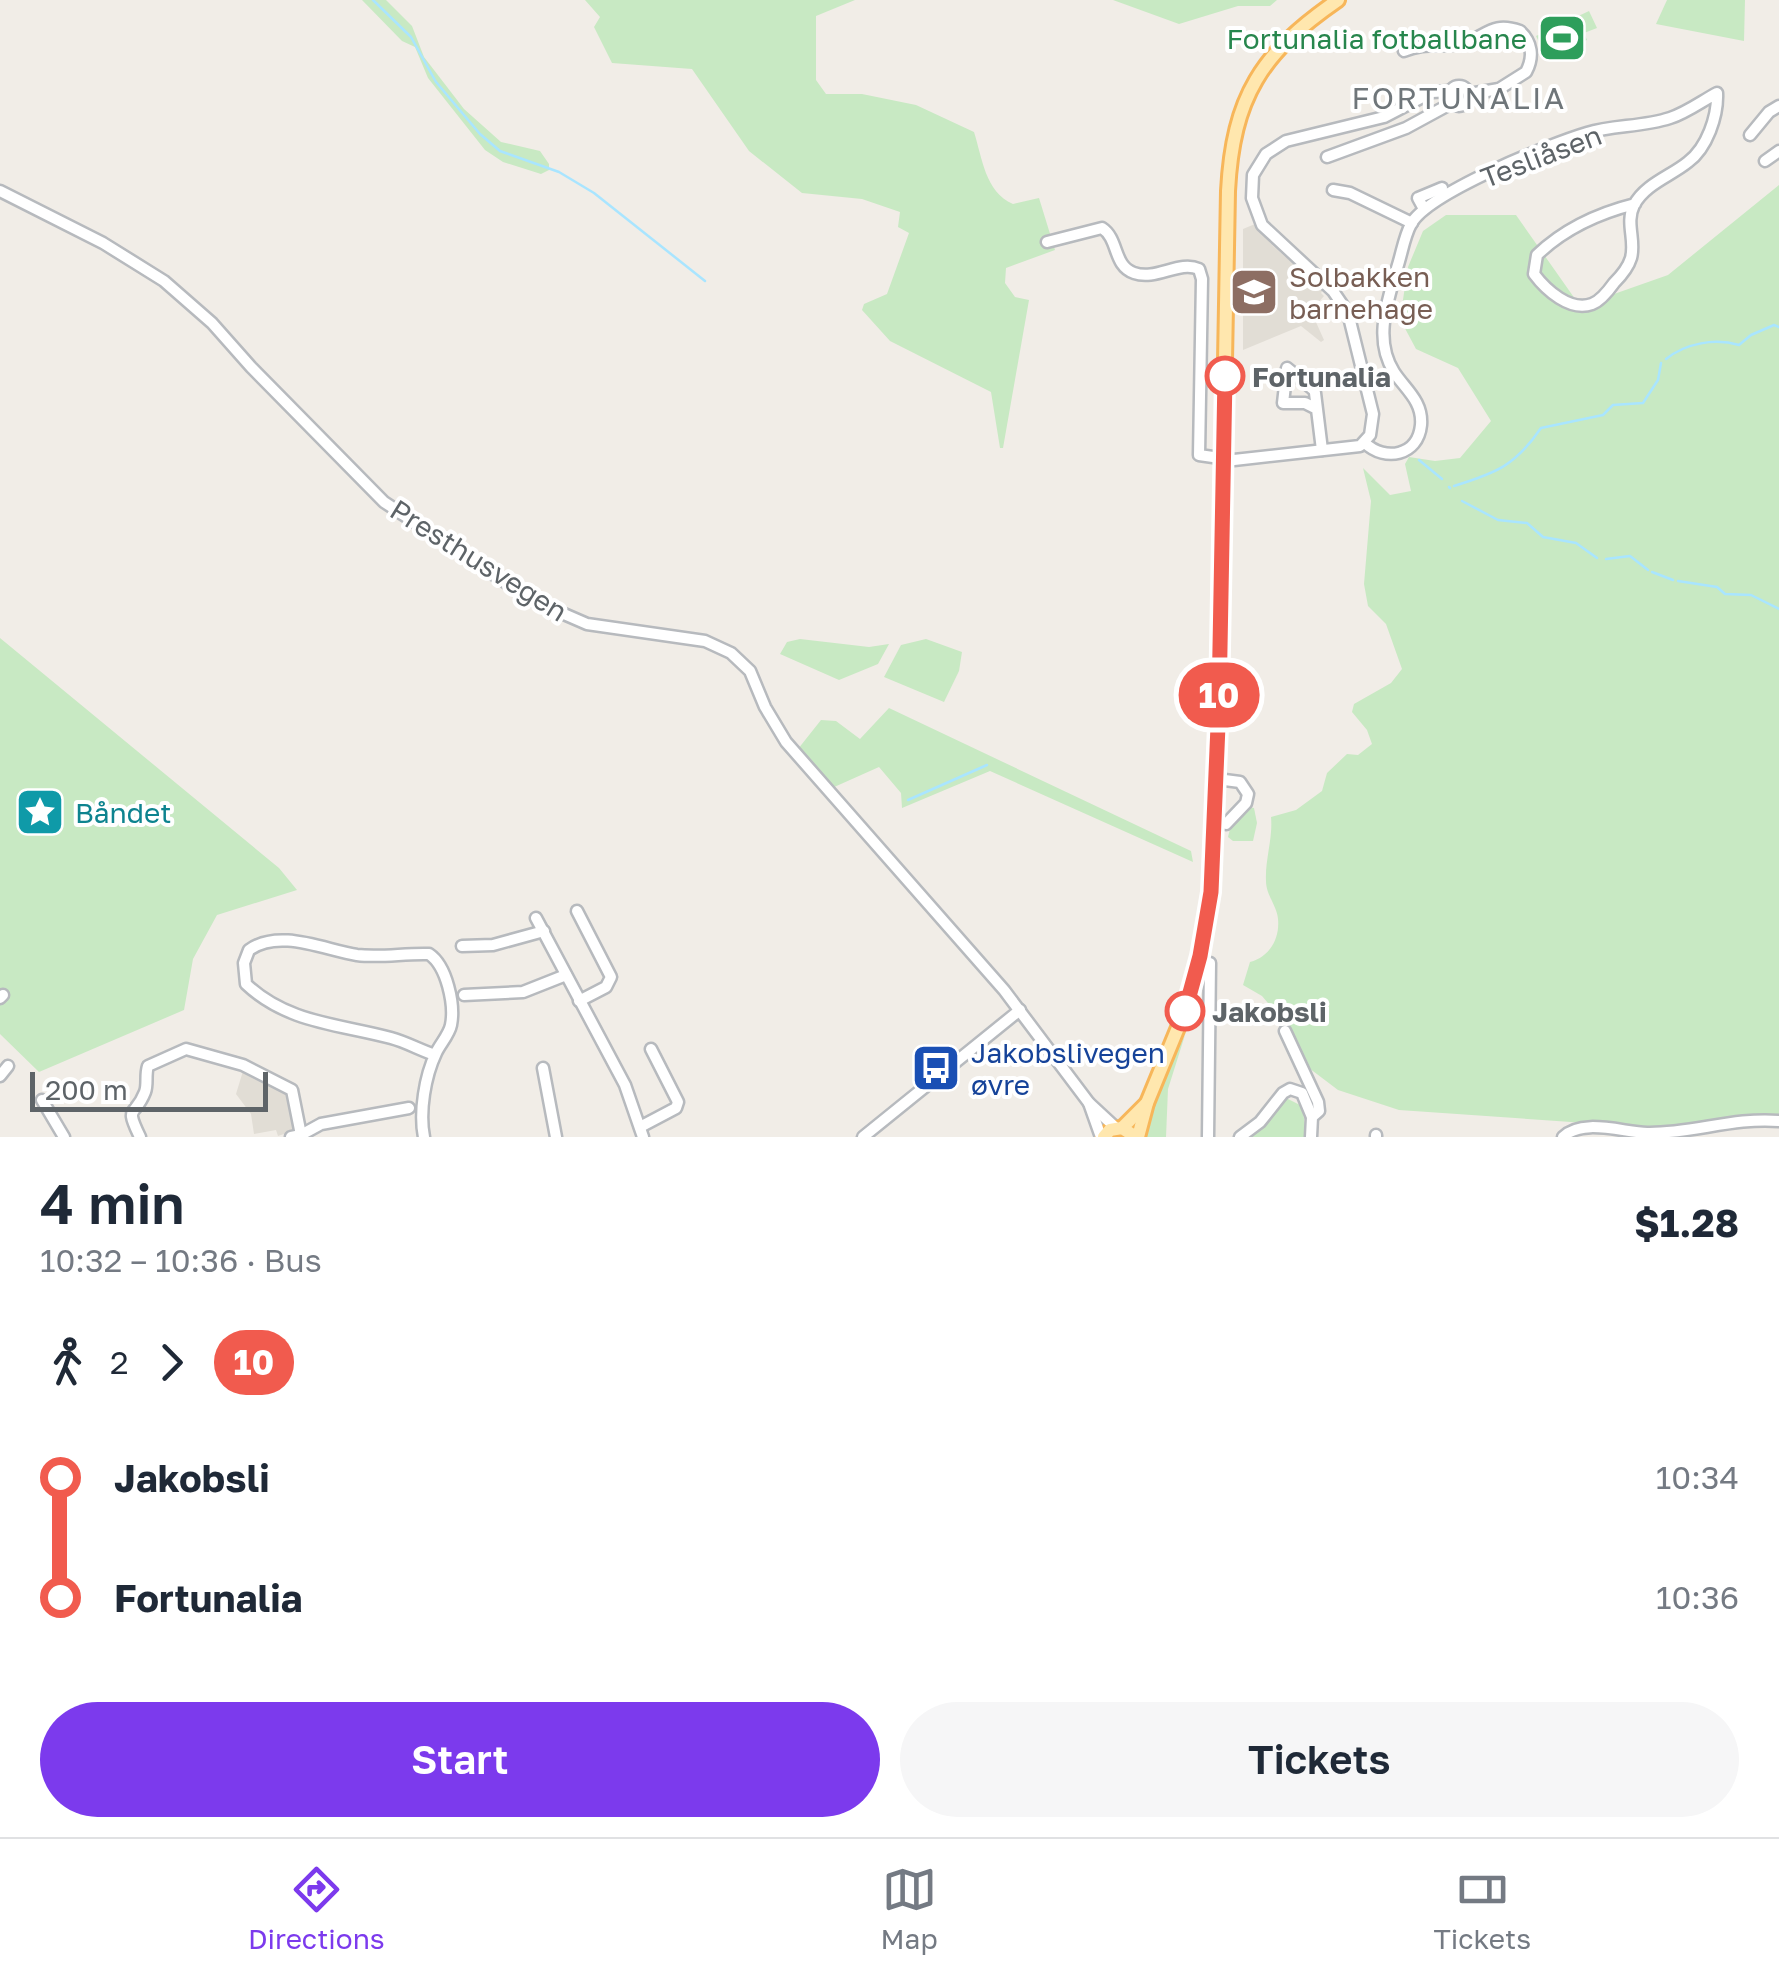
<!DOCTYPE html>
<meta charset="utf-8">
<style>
:root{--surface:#fff;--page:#f6f6f7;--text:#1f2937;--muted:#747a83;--line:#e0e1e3;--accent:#7c3aed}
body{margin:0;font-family:"Golos Text",sans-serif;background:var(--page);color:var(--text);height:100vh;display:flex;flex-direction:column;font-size:38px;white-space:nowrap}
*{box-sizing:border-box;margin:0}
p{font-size:32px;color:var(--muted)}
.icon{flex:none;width:55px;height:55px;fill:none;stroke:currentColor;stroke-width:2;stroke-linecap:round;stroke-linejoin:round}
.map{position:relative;height:1137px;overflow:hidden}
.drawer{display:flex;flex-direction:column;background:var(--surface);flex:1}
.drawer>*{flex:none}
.badge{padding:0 20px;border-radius:32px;font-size:35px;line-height:65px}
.scale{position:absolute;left:30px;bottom:25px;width:238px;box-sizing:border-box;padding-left:10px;border:5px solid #5e6468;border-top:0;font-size:28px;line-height:35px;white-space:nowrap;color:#5e6468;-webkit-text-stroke:8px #fff;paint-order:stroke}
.map>.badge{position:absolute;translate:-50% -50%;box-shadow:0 0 0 5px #fff}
.legs{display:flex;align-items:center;gap:15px;height:110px;padding:0 40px;font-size:32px}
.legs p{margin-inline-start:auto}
.overview{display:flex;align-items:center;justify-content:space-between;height:170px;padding:0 40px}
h1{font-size:55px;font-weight:600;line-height:75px}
.cta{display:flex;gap:20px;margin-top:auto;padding:20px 40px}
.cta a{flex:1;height:115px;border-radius:60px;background:var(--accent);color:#fff;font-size:40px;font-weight:600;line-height:115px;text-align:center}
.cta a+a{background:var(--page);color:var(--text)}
ul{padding:0 40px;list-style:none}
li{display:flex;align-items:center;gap:35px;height:120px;font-size:38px}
li i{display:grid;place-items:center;width:15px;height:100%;margin:0 12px;background:currentColor}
li i::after{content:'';width:25px;height:25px;margin:-12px;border:8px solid;border-radius:50%;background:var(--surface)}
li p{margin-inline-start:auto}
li:first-child i{background:linear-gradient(#0000 50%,currentColor 0)}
li:last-child i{background:linear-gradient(currentColor 50%,#0000 0)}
.tab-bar{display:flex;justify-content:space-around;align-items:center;height:140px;border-top:2px solid var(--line);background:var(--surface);font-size:28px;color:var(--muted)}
.tab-bar a{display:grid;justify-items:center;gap:5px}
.tab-bar .on{color:var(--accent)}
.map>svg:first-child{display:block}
.education{fill:#e1ddd5}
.green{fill:#c8e9c3}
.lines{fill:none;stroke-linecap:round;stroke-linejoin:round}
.stream{stroke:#a9e5ff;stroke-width:2.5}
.minor-casing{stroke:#b7babe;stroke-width:15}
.major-casing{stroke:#f7b65a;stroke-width:18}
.minor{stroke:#fff;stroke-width:10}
.major{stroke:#ffe7ae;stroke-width:12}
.line-1-casing{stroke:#fff;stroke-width:22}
.line-1{stroke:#f15b4e;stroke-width:15}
.stop-1-dot{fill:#fff;stroke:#f15b4e;stroke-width:5}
.labels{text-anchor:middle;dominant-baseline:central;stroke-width:8;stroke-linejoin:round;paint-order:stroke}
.leisure-label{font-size:28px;fill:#27864d;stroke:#fff;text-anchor:end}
.street-label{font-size:28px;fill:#5e6468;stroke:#fff}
.education-label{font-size:28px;fill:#785e54;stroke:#fff;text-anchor:start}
.stop-label{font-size:28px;font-weight:bold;fill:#5e6468;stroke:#fff;text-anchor:start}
.culture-label{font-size:28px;fill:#0d838f;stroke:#fff;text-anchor:start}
.transit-label{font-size:28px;fill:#164399;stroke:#fff;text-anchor:start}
.neighbourhood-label{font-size:30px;letter-spacing:2.5px;fill:#6f767a;stroke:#fff}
</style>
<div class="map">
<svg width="1779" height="1137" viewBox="0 0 1779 1137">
<rect width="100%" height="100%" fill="#f1ede7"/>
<g class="education">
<polygon points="1255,224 1273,246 1323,290 1321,293 1324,296 1311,311 1324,340 1321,342 1301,326 1243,350 1243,229"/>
<polygon points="243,1071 284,1089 289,1094 293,1131 278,1136 276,1130 254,1134 251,1114 236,1094"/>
</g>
<g class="green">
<polygon points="362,0 386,0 412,26 424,57 464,109 501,142 540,151 549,164 549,170 541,174 503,162 485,150 428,78 415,47 402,41"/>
<path d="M585 0H855L816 16V80L826 94H862L916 105 974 132C982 157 985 192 1013 204L1039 198 1055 250 1006 268 1005 283 1015 297 1029 300 1003 448H1000L991 392 890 341 862 310 864 304 887 294 909 233 898 227 900 212 862 199 802 193 749 151 692 69 612 63 594 27 600 17Z"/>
<polygon points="1113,0 1277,0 1270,6 1238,6 1179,24"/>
<polygon points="1667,0 1745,0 1744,41 1656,24"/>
<polygon points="1589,11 1597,28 1584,33 1587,40 1546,56 1536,36"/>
<path d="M1779 185V1115L1658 1128 1399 1110 1338 1090 1301 1062 1284 1022 1262 996 1243 985 1250 962C1269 957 1280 939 1278 919 1277 906 1266 895 1266 881 1265 859 1273 839 1271 817L1296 810 1322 791 1327 773 1347 754 1358 755 1372 744 1367 730 1352 712 1354 704 1391 683 1402 669 1386 624 1368 606 1364 584 1371 501 1363 468 1390 495 1411 491 1405 464 1409 457 1435 461 1460 458 1491 421 1458 368 1416 349 1400 319 1408 267 1423 231 1446 215H1516L1580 306 1668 275Z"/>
<polygon points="0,638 279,868 297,890 217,915 193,959 184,1010 39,1072 0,1034"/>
<polygon points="800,639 869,647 889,644 878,664 839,680 780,654 787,642"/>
<polygon points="926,639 962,652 959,671 944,702 884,677 901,645"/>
<polygon points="889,708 1191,851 1193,862 990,771 902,808 901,793 879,767 832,788 798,749 821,720 836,721 860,739"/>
<polygon points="1249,807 1254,808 1257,823 1253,841 1233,841 1228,837 1231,825"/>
<polygon points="1185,1035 1168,1089 1166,1137 1145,1137 1151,1106"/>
<polygon points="1286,1098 1302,1106 1306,1131 1304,1137 1246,1137 1263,1125"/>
</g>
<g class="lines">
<g class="stream">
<polyline points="373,0 411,37 436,82 480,134 500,151 559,172 594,193 705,281"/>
<path d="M1666 359C1686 343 1715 338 1739 345L1751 335 1774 325 1779 327"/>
<polyline points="1419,460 1442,479"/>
<path d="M1454 486C1496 473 1515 466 1541 428L1603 415 1613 405 1643 403 1658 380 1661 363"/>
<polyline points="1449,487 1450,488"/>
<polyline points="1462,501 1498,520 1527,523 1543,537 1576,543 1597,558"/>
<polyline points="1606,559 1630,556 1648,570"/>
<polyline points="1652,572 1673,580"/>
<polyline points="1678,581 1717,587 1725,594 1751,595 1779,609"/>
<polyline points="908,800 987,765"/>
</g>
<g class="minor-casing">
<g id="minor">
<path d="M1404 51C1424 42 1439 47 1459 44 1485 40 1489 20 1520 31 1532 42 1534 57 1526 72L1499 89 1469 94"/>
<circle cx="1459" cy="96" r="10"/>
<polyline points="1750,135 1769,112 1779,106"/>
<polyline points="1327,157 1406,128 1452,103"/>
<polyline points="1765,161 1779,151"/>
<polyline points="1333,190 1350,193 1412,223"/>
<polyline points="0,191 103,243 164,281 212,323 251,367 384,502 534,601 587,624 705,641 731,653 750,671 765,707 786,742 1004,990 1089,1103 1116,1128"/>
<polyline points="1424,209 1418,198 1442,188"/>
<path d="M1047 242 1102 228C1119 239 1113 266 1134 273 1156 281 1179 260 1199 269L1202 279 1199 455 1234 460 1360 446 1370 435 1373 414 1348 313 1333 291 1262 225 1252 198 1253 175 1266 154 1286 141 1384 117 1432 92 1451 91"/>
<polyline points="1317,409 1305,403 1283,403 1287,368 1314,390 1315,393 1322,450"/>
<path d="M1365 443C1385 462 1418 456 1421 425 1423 401 1405 389 1394 372 1373 339 1388 301 1397 268 1402 253 1404 237 1411 224 1428 193 1550 144 1587 133 1613 125 1643 127 1670 118 1686 113 1702 101 1717 93 1718 116 1707 148 1688 162 1671 176 1645 184 1634 205 1625 223 1636 240 1631 258 1628 268 1621 276 1614 283 1609 290 1600 301 1592 304 1570 312 1546 290 1534 274L1537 255C1564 229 1599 213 1635 204"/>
<polyline points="1217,779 1240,782 1248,794 1246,803 1226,824"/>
<polyline points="577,911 611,977 606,987 579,1001"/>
<polyline points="536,918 625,1085 643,1137"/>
<polyline points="462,946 493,945 544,931"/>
<polyline points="464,995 523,992 566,975"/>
<polyline points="0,998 3,995"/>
<polyline points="1285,1031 1318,1102 1319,1111 1312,1117 1311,1137"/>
<polyline points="543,1068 556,1137"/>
<polyline points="0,1076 8,1066"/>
<polyline points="42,1100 64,1137"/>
<polyline points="1089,1103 1101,1137"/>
<polyline points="640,1127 676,1108 678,1102 651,1049"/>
<polyline points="301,1135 321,1124 409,1108"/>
<path d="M140 1137C124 1104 135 1118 145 1092 148 1084 145 1075 148 1066L186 1049 243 1065 292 1090 301 1135 291 1137"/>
<path d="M424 1137C419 1112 425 1076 436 1053 440 1044 449 1035 451 1025 455 1005 447 966 429 954 405 953 381 958 357 955 325 950 279 928 249 950L244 963 246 984C287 1023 339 1024 391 1038 406 1042 420 1050 435 1055"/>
<polyline points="863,1137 1020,1010"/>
<polyline points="1208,1137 1210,963"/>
<polyline points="1240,1137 1260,1122 1283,1093 1290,1089 1302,1093 1312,1117"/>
<polyline points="1376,1137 1376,1135"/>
<path d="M1563 1137C1582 1118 1622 1132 1647 1133 1691 1134 1734 1117 1779 1121"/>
</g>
</g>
<g class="major-casing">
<g id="major">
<polyline points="1122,1128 1147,1103"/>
<polyline points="1104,1137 1110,1130 1122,1128 1136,1137"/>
<path d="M1138 1137 1147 1103 1184 1013 1200 956 1211 892 1219 702 1228 191C1233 97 1261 53 1338 0"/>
</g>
</g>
<use href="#minor" class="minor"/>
<use href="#major" class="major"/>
</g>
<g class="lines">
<g class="line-1-casing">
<polyline id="line-1" points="1185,1011 1200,956 1211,892 1219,702 1225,376"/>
</g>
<use href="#line-1" class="line-1"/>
</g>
<defs>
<g id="stadium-square" transform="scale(2.5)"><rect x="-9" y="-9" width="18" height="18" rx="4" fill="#2e9e5b" stroke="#fff"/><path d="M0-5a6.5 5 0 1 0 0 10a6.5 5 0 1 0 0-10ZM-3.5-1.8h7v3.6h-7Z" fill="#fff"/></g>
<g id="school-square" transform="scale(2.5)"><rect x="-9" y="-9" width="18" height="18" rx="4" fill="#8d6e63" stroke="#fff"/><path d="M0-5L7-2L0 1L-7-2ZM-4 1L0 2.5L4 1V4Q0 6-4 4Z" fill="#fff"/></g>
<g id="sight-square" transform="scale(2.5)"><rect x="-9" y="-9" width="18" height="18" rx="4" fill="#0f9aa8" stroke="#fff"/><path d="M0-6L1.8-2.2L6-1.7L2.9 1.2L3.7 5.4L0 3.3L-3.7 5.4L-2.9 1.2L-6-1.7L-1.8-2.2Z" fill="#fff"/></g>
<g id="bus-square" transform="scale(2.5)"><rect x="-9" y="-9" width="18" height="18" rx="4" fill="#1a4fb4" stroke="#fff"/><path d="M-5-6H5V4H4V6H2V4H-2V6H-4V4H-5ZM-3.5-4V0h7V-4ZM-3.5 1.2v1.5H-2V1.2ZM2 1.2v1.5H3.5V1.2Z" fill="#fff"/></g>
</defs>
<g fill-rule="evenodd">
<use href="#stadium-square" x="1562" y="38"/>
<use href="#school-square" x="1254" y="292"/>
<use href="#sight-square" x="40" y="812"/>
<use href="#bus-square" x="936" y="1068"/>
</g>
<g class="stop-1-dot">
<circle cx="1225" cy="376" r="18"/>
<circle cx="1185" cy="1011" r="18"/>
</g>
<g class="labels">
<g class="leisure-label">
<text x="1527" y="38">Fortunalia fotballbane</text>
</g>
<g class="street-label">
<text transform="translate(1541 156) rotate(-21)">Tesliåsen</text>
<text transform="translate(479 560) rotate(32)">Presthusvegen</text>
</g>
<g class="education-label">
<text x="1289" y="276">Solbakken<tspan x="1289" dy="32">barnehage</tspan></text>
</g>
<g class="stop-label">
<text x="1252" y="376">Fortunalia</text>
<text x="1212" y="1011">Jakobsli</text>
</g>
<g class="culture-label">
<text x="75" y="812">Båndet</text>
</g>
<g class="transit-label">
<text x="971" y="1052">Jakobslivegen<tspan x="971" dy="32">øvre</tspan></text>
</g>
<g class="neighbourhood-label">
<text x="1459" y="98">FORTUNALIA</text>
</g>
</g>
</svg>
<div class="scale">200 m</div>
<b class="badge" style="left:1219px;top:695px;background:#f15b4e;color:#fff">10</b>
</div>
<section class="drawer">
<div class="overview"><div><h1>4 min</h1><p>10:32 – 10:36 · Bus</p></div><b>$1.28</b></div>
<div class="legs"><svg class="icon" aria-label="walk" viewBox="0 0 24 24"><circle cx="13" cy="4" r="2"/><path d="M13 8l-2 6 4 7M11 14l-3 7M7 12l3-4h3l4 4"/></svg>2<svg class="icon" aria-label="forward" viewBox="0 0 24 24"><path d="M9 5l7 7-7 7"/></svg><b class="badge" style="background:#f15b4e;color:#fff">10</b></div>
<ul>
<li><i style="color:#f15b4e"></i><b>Jakobsli</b><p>10:34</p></li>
<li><i style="color:#f15b4e"></i><b>Fortunalia</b><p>10:36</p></li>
</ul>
<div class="cta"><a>Start</a><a>Tickets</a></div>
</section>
<nav class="tab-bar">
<a class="on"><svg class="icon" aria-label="directions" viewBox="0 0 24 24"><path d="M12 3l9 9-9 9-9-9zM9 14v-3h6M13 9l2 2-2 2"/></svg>Directions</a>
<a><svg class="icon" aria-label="map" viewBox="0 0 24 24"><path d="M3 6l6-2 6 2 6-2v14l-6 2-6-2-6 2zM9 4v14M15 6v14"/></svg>Map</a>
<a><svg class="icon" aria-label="tickets" viewBox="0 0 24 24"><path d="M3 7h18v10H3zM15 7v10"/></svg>Tickets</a>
</nav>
